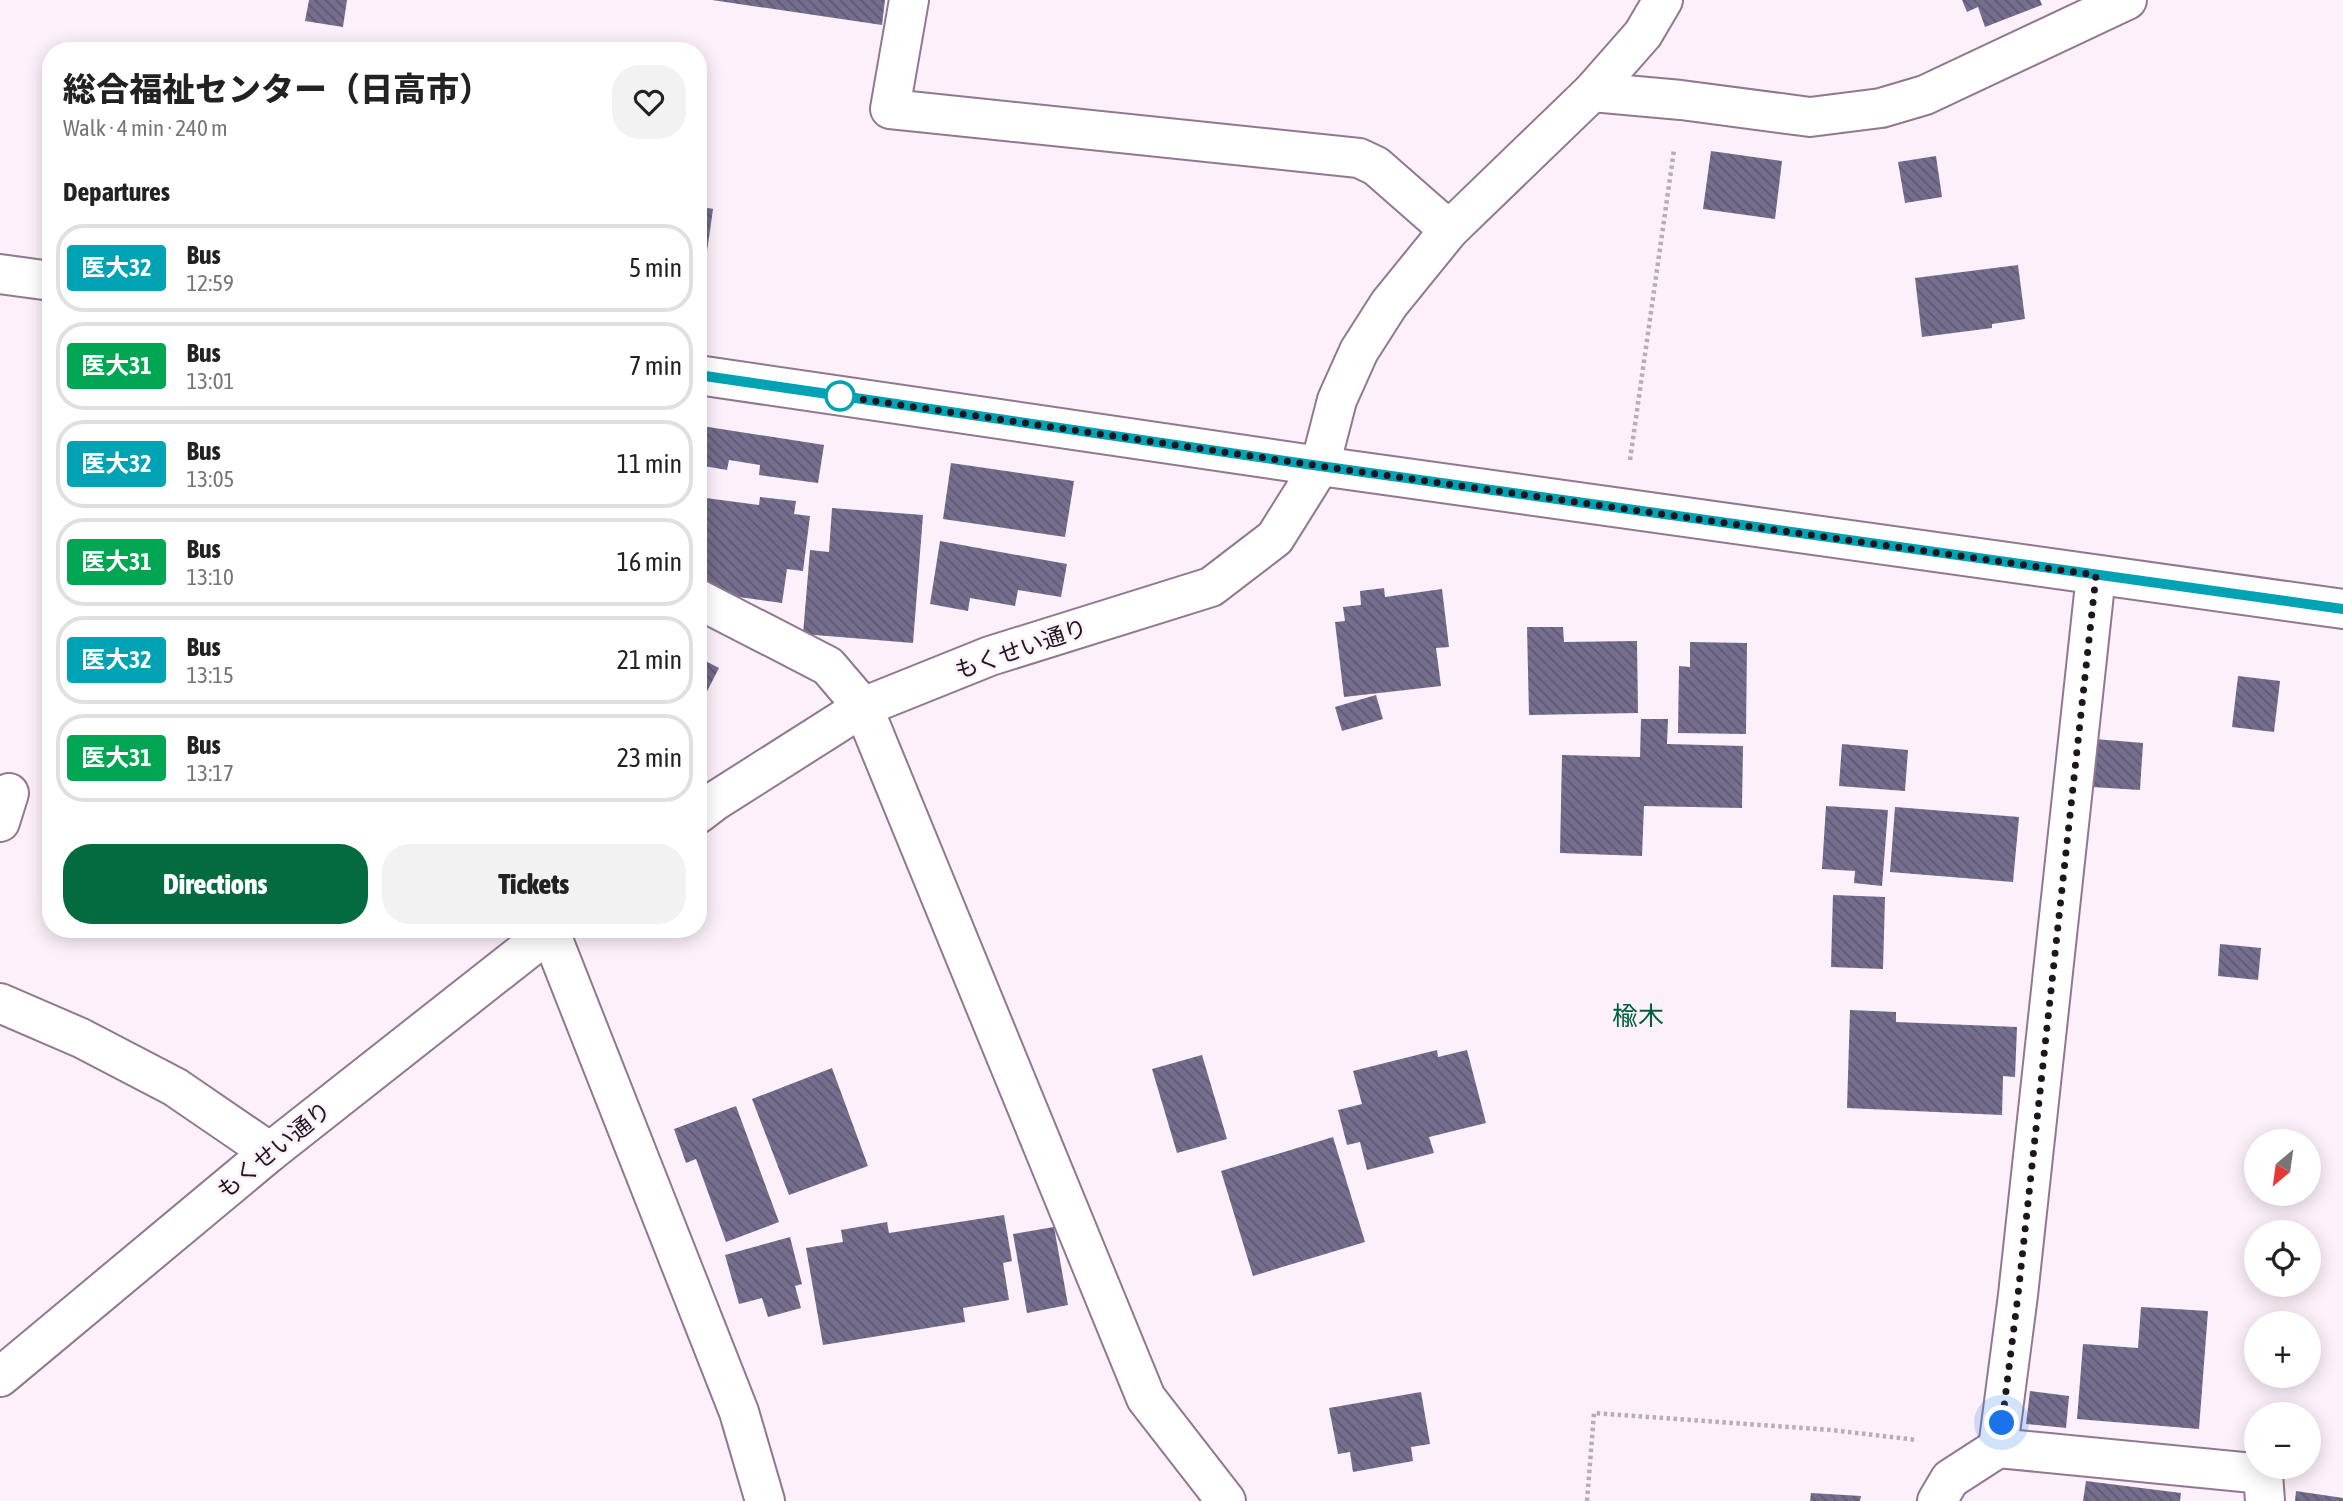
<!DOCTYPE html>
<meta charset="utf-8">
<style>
:root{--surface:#fff;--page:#f2f2f2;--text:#222;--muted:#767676;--line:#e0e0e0;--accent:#046b41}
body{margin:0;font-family:"Asap Condensed","Noto Sans JP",sans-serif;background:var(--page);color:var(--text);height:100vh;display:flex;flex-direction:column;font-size:26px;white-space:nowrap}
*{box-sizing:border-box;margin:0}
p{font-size:23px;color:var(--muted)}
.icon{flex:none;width:38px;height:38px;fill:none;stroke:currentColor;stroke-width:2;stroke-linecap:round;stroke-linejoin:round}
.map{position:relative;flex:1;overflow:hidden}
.panel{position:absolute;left:42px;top:42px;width:665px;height:896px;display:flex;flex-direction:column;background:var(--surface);border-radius:28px;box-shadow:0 4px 18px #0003}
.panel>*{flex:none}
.badge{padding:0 14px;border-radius:5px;font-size:24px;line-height:46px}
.needle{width:46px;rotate:209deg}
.tools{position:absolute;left:2244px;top:1129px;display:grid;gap:14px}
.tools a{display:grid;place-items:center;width:77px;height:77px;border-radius:50%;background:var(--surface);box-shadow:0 4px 18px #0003;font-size:35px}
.you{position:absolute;width:35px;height:35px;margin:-18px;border:5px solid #fff;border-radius:50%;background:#1a73e8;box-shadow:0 0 0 10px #1a73e833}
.map>.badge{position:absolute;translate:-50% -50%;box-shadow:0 0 0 4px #fff}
h2{padding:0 21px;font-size:26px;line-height:63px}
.round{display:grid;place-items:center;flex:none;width:74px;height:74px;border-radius:28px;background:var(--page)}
.summary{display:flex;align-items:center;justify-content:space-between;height:119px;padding:0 21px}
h1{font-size:33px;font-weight:800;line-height:52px}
.primary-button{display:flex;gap:14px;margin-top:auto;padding:14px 21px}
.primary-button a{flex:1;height:80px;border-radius:28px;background:var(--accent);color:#fff;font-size:28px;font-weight:800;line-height:80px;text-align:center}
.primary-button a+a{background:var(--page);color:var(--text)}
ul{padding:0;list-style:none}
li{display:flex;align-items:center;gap:21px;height:88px;margin:0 14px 10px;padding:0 7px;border:4px solid var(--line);border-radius:28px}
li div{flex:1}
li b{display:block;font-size:26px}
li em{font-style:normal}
li .badge{min-width:77px;font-weight:700;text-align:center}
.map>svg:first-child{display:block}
.building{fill:url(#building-back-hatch)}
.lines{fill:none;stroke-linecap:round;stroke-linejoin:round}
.minor-casing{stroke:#91778f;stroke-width:42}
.major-casing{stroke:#91778f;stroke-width:42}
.path{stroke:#b8adb7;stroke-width:4.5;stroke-dasharray:3.5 3.5;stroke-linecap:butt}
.minor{stroke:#fff;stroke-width:38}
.major{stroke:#fff;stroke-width:38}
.line-casing{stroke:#fff;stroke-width:16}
.line{stroke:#00a3b4;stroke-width:10}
.walk{stroke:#1f151e;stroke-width:7;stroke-dasharray:0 12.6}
.stop-dot{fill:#fff;stroke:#00a3b4;stroke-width:3.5}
.labels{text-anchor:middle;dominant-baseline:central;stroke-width:5;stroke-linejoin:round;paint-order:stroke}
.street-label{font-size:23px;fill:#1f151e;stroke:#fcf0fb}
.quarter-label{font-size:26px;fill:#005e38;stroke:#fcf0fb}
</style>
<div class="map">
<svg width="2343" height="1501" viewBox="0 0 2343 1501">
<defs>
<pattern id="building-back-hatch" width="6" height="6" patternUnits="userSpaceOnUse" patternTransform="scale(1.75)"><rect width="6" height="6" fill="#756e8d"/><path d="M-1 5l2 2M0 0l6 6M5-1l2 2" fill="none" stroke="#5f5973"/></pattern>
</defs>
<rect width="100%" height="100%" fill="#fcf0fb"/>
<g class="building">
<polygon points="309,0 347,0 343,27 305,21"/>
<polygon points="712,0 885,0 882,25"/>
<polygon points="1962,0 2040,0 2042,5 1985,27 1978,7 1967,12"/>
<polygon points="1711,151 1782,161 1775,219 1703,209"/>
<polygon points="1936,156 1942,197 1905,203 1898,162"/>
<polygon points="698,206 713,209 700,301 698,301"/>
<polygon points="2018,265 2025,319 1992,324 1992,328 1922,337 1915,278"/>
<polygon points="702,426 824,445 818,483 759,475 760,465 729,460 727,470 698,465"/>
<polygon points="951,463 1074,481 1065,537 943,519"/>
<polygon points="698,497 759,505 760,497 796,501 794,514 810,516 803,571 787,569 782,603 739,597 698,576"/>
<polygon points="832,508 923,515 913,643 803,634 810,550 829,552"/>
<polygon points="940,541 1067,564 1061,597 1018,590 1015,606 970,598 968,611 930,604"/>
<polygon points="1384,588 1385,597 1442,589 1449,647 1436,648 1441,686 1344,697 1335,622 1345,621 1343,607 1361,605 1360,591"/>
<polygon points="1527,627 1563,627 1564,642 1637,641 1638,713 1529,715"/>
<polygon points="1690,642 1747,643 1746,734 1678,733 1679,666 1690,667"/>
<polygon points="698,657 719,668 698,709"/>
<polygon points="2238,676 2280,681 2274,732 2232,727"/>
<polygon points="1376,695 1383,719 1342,731 1335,707"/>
<polygon points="1641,719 1668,719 1667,744 1743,746 1742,808 1644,806 1642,856 1560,853 1562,755 1640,757"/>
<polygon points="2095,739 2143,743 2140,790 2092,787"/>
<polygon points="1842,744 1908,750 1905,791 1839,786"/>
<polygon points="1826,806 1888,810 1882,886 1854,883 1855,871 1822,869"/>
<polygon points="1895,807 2019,817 2013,882 1890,872"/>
<polygon points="1833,895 1885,897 1883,969 1831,967"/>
<polygon points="2220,944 2261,948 2258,980 2218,976"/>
<polygon points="1850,1010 1896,1012 1896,1022 2017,1027 2015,1077 2003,1076 2002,1115 1847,1108"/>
<polygon points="1437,1050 1438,1057 1467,1050 1486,1123 1429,1137 1434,1153 1367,1170 1360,1142 1347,1145 1338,1110 1362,1104 1353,1071"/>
<polygon points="1202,1055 1227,1139 1177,1153 1152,1069"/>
<polygon points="832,1068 868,1166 789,1195 752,1099"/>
<polygon points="736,1106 779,1222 726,1242 696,1159 686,1163 674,1129"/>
<polygon points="1333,1137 1365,1242 1253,1276 1221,1171"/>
<polygon points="1004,1215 1012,1261 1003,1263 1009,1300 963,1308 965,1322 823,1345 806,1248 843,1242 841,1230 887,1222 889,1233"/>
<polygon points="1054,1227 1068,1305 1027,1313 1013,1234"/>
<polygon points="790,1237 802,1284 795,1286 801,1308 768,1317 762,1298 739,1304 725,1255"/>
<polygon points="2141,1307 2208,1311 2199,1429 2077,1419 2083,1344 2138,1348"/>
<polygon points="2030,1391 2069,1396 2066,1428 2026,1424"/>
<polygon points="1421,1392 1430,1444 1411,1447 1413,1461 1353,1472 1350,1452 1338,1454 1329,1408"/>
<polygon points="2086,1481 2181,1493 2180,1501 2083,1501"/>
<polygon points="2296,1491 2343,1498 2343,1501 2295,1501"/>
<polygon points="1811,1493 1861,1496 1860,1501 1810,1501"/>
</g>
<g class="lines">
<g class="minor-casing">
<g id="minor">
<polyline points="909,0 890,109 1359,158 1376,166 1449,230"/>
<polyline points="1592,92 1681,100 1810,117 1881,108 1925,95 2127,0"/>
<polyline points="2096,575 2018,1295 1998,1448 2263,1474 2265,1501"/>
<polyline points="698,599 828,666 863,707 1146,1398 1226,1501"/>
<polyline points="698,814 715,801 863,707 990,656 1211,587 1275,538 1320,466 1337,400 1359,351 1389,304 1449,230 1592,92 1643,34 1663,0"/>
<polyline points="0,822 9,793"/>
<polyline points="550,932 739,1412 765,1501"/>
<polyline points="0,1003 81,1038 175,1087 270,1152"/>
<polyline points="0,1377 270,1152 553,929"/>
<polyline points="1937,1501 1950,1479 1998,1448"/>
</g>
</g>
<g class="major-casing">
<g id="major">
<polyline points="0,274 51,281"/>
<polyline points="698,375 1320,466 2343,609"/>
</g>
</g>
<g class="path">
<polyline points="1630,460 1674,150"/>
<polyline points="1587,1501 1594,1413 1831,1430 1917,1440"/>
</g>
<use href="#minor" class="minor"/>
<use href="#major" class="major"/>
</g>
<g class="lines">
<g class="line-casing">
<polyline id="line" points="698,375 1320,466 2343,609"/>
</g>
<use href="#line" class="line"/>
<polyline class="walk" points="840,396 833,395 1320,466 2096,575 2018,1295 2002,1423"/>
</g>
<circle class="stop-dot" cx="840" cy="396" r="14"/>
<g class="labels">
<g class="street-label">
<text transform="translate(1021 649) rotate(-19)">もくせい通り</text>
<text transform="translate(274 1150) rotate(-39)">もくせい通り</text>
</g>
<g class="quarter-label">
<text x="1638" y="1016">楡木</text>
</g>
</g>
</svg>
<div class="tools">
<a><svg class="needle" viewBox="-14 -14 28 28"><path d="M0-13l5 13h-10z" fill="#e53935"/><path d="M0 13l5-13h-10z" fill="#767676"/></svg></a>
<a><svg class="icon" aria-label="locate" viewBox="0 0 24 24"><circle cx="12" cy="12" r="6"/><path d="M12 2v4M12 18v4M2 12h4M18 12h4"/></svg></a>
<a>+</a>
<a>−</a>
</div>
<div class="you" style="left:2002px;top:1423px"></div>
<section class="panel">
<div class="summary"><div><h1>総合福祉センター（日高市）</h1><p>Walk · 4 min · 240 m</p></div><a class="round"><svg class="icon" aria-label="heart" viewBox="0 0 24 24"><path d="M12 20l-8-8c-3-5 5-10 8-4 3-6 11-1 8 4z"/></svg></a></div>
<h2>Departures</h2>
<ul>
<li><span class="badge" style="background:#00a3b4;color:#fff">医大32</span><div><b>Bus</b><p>12:59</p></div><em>5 min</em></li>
<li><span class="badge" style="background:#00a651;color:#fff">医大31</span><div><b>Bus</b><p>13:01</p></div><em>7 min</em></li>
<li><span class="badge" style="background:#00a3b4;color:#fff">医大32</span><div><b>Bus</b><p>13:05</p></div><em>11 min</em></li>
<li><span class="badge" style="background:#00a651;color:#fff">医大31</span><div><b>Bus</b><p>13:10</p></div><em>16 min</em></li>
<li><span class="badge" style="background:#00a3b4;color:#fff">医大32</span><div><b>Bus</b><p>13:15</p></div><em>21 min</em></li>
<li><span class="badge" style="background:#00a651;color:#fff">医大31</span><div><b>Bus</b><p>13:17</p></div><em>23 min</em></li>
</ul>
<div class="primary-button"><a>Directions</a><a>Tickets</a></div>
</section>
</div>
